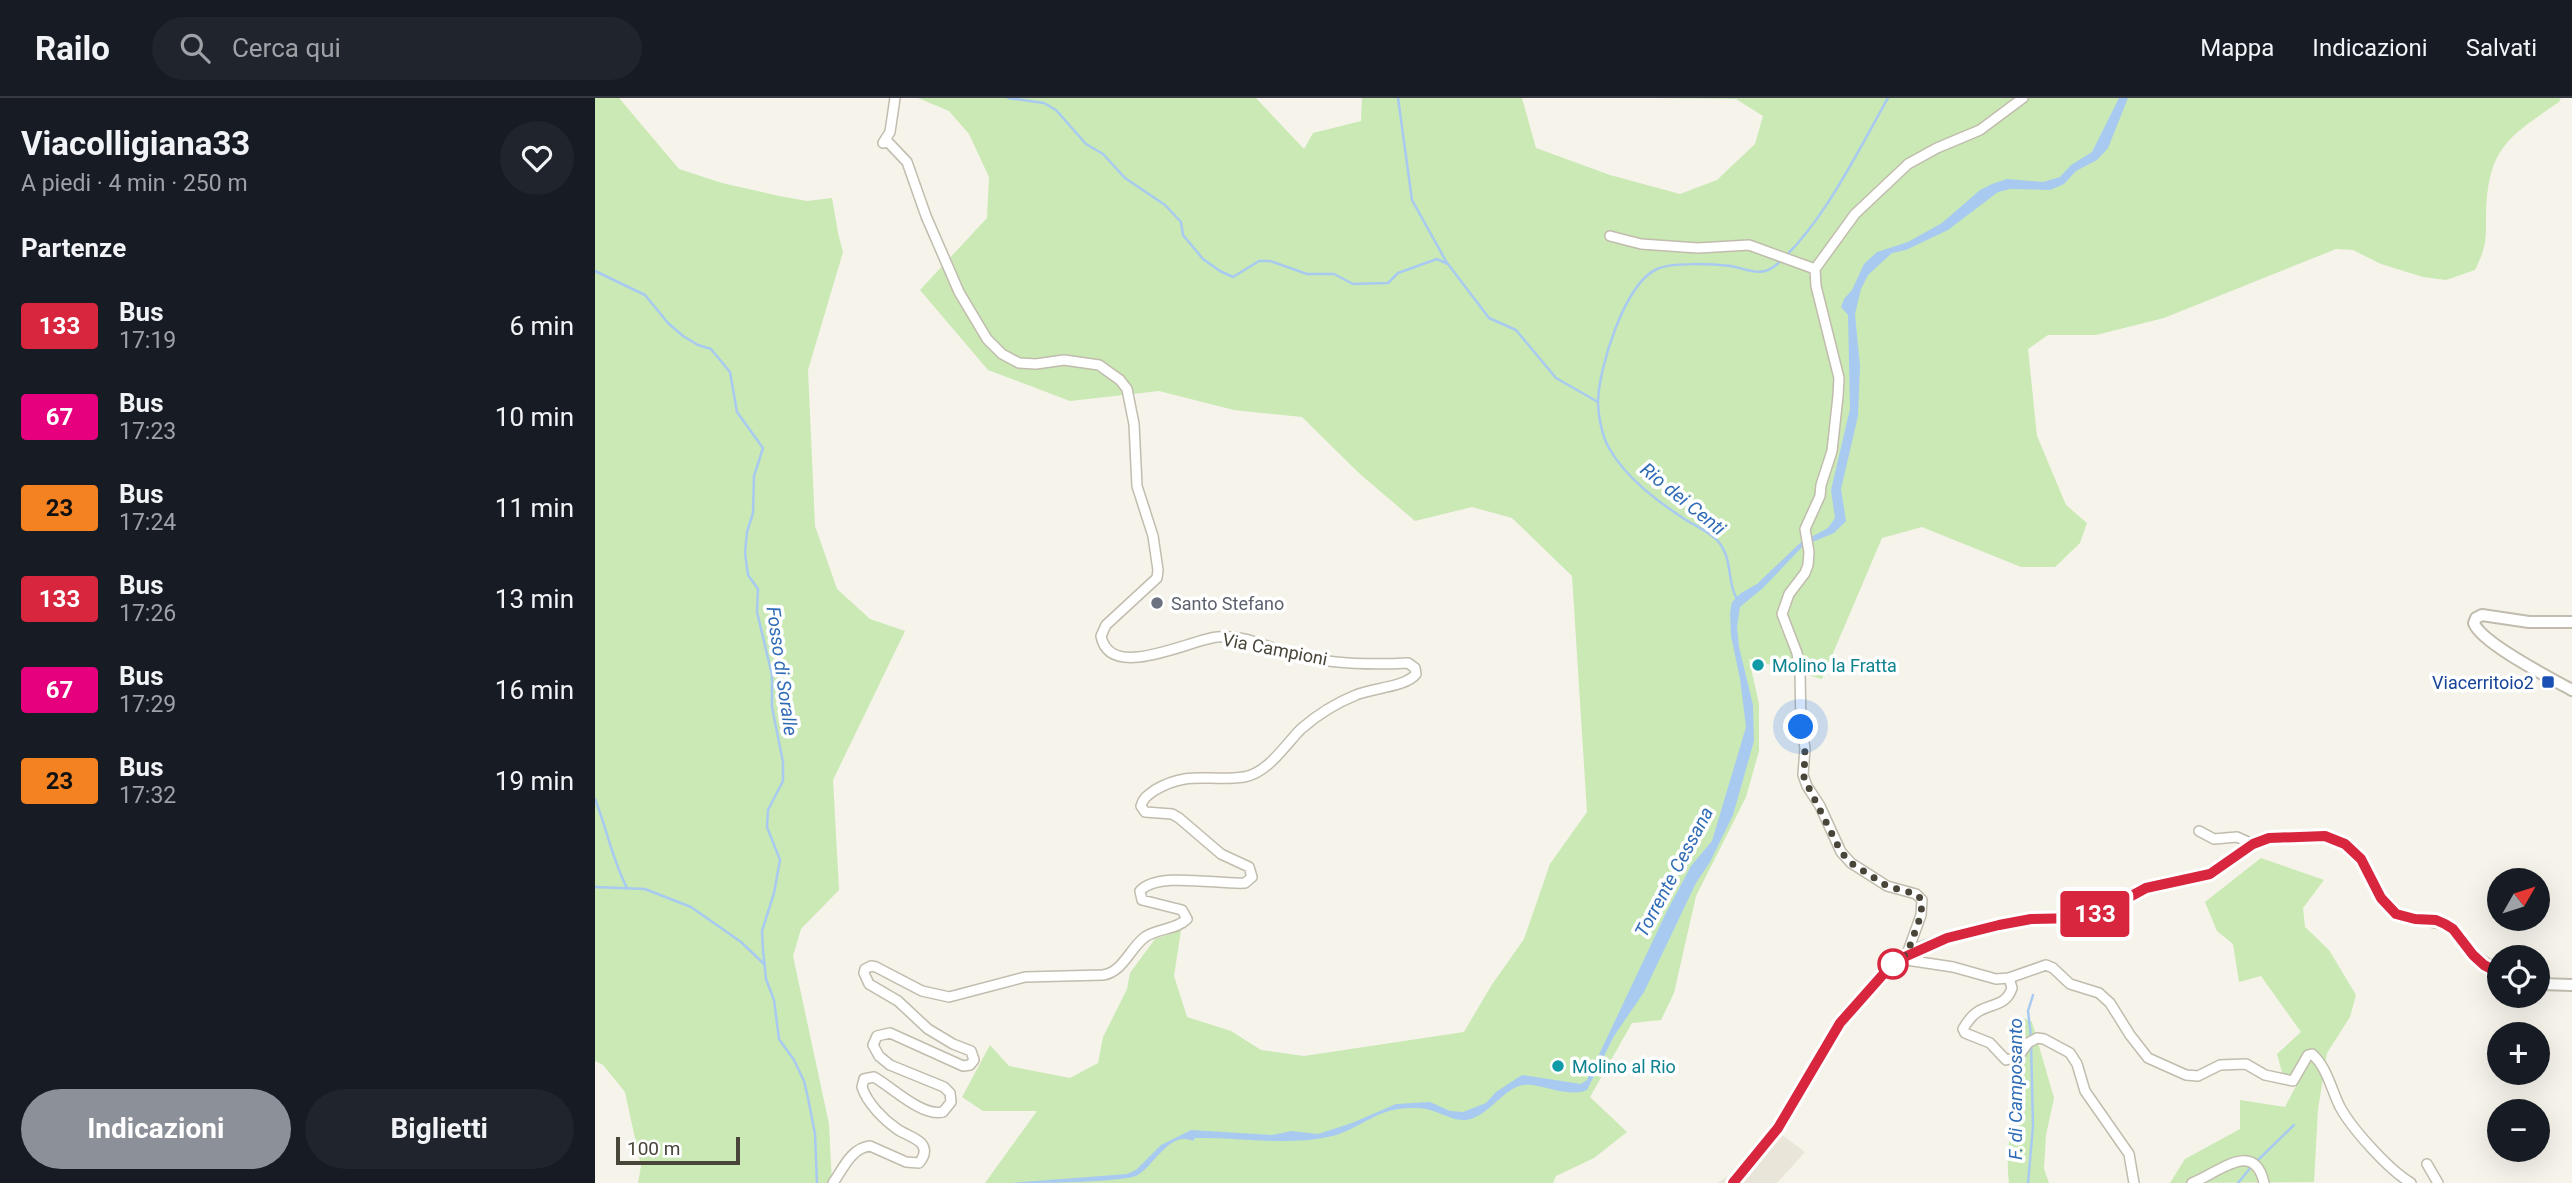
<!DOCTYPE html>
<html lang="it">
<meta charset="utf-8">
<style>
:root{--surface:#171b24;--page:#20242c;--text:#f1f3f6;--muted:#9ea1a6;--line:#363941;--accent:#8c9099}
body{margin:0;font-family:Roboto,sans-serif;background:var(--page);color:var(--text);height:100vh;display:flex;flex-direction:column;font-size:26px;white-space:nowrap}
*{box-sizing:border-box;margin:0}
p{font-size:23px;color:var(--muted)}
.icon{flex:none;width:38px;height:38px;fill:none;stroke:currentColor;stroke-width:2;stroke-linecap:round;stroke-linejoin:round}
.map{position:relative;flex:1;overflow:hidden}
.sheet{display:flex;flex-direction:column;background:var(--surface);width:595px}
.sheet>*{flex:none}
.badge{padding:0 14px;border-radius:5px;font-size:24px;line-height:46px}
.needle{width:46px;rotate:51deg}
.fabs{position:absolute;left:1892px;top:770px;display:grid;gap:14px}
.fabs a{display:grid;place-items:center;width:63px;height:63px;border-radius:50%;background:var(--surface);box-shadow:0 7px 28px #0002;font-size:35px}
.scale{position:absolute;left:21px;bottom:18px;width:124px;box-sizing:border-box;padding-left:7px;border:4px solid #494538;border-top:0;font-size:19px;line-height:24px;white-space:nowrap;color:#494538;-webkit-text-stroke:5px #fff;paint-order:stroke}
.you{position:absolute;width:35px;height:35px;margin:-18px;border:5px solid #fff;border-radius:50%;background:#1a73e8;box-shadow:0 0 0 10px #1a73e833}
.map>.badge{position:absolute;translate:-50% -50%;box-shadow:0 0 0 4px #fff}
h2{padding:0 21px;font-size:26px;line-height:63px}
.round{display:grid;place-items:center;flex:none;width:74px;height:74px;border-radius:37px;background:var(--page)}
.headline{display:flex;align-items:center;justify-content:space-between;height:119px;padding:0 21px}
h1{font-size:33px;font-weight:700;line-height:52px}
.action{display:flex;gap:14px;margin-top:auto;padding:14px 21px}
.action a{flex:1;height:80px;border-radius:42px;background:var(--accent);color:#fff;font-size:28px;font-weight:700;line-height:80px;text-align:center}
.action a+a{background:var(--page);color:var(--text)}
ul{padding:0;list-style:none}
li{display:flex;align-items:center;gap:21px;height:91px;padding:0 21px}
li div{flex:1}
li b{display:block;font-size:26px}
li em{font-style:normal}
li .badge{min-width:77px;font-weight:700;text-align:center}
header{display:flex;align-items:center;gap:42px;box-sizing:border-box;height:98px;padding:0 35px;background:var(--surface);border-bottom:2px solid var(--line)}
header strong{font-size:33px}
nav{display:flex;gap:38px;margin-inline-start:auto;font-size:24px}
.search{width:490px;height:63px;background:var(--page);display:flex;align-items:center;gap:18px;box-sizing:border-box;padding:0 24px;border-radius:38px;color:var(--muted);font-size:26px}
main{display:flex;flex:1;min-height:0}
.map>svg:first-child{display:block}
.residential{fill:#e9e6d9}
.green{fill:#cae9b4}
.water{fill:#a8caf1}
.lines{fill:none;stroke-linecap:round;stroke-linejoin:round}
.stream{stroke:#a8caf1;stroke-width:2.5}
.minor-casing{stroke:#c1bcad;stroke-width:12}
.tertiary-casing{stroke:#c1bcad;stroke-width:14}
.minor{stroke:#fff;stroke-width:9}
.tertiary{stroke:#fff;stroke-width:10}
.line-casing{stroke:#fff;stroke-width:16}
.line{stroke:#d7263d;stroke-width:10}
.walk{stroke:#494538;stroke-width:7;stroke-dasharray:0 12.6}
.worship-dot{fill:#6b7280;stroke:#fff;stroke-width:2.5}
.culture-dot{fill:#0f9aa8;stroke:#fff;stroke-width:2.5}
.transit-dot{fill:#1a4fb4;stroke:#fff;stroke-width:2.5}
.stop-dot{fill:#fff;stroke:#d7263d;stroke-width:3.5}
.labels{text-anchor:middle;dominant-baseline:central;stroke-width:7;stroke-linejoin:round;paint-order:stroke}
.worship-label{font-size:18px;fill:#5b616d;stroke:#fff;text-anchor:start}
.street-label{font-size:18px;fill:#494538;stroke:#fff}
.culture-label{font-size:18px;fill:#0d838f;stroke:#fff;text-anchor:start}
.transit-label{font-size:18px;fill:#164399;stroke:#fff;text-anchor:end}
.water-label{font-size:19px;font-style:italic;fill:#306cb6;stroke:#fff}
</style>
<header>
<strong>Railo</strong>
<div class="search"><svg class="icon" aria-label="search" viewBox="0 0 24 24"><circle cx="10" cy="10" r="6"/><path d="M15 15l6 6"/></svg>Cerca qui</div>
<nav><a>Mappa</a><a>Indicazioni</a><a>Salvati</a></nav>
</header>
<main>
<section class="sheet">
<div class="headline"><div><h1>Viacolligiana33</h1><p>A piedi · 4 min · 250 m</p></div><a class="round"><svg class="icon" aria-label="heart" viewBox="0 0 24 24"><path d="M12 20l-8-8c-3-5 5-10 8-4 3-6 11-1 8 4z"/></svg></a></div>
<h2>Partenze</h2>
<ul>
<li><span class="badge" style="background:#d7263d;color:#fff">133</span><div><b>Bus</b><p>17:19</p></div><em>6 min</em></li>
<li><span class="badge" style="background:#e6007e;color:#fff">67</span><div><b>Bus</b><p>17:23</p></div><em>10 min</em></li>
<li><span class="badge" style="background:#f58220;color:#111">23</span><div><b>Bus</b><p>17:24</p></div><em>11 min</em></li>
<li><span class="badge" style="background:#d7263d;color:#fff">133</span><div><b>Bus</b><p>17:26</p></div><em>13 min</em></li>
<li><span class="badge" style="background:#e6007e;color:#fff">67</span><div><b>Bus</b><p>17:29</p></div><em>16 min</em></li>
<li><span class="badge" style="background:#f58220;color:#111">23</span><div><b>Bus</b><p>17:32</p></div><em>19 min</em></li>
</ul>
<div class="action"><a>Indicazioni</a><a>Biglietti</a></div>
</section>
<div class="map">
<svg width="1977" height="1085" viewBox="0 0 1977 1085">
<rect width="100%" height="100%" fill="#f5f3ea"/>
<polygon class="residential" points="1187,1037 1210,1054 1182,1085 1122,1085 1145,1071"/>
<g class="green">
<polygon points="0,0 24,0 84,71 127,85 184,98 212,103 237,100 243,135 248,154 213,272 220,428 242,491 275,521 310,533 238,682 244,792 206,831 198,858 234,1026 237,1085 43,1085 46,1068 30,994 8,967 0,963"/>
<path d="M323 0H661L709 51 718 35 766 23 767 0H927L941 50 1015 77 1085 96 1122 82 1160 46 1168 18 1141 1 1061 0H1966L1964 4C1913 39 1893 50 1891 115 1891 141 1892 148 1880 172L1851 182 1828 179 1786 166 1758 152 1741 151 1569 220 1501 237H1453L1433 251 1442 338 1471 407 1492 425 1485 445 1460 469H1426L1327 429 1287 440 1227 581 1154 561 1164 606V653L1151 699 1101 798 1079 895 1066 922 1037 925 995 999 1032 1034 999 1060 961 1078 958 1085H390L442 1013H388L367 999 395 947 414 968 475 980 503 965 508 939 532 891 535 875 560 841 586 832 579 878 592 919 636 933 666 952 709 958 869 934 896 888 929 841 955 766 992 714 977 478 917 420 877 409 820 423 765 376 707 319 639 312 564 293 475 303 393 272 325 192 392 120 394 79 374 36 354 13Z"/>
<polygon points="1666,760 1729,782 1708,810 1710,829 1734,852 1761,897 1755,919 1732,955 1723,1011 1719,1084 1575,1085 1590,1061 1645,1031 1645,1002 1690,1009 1701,988 1690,985 1682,956 1706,934 1666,878 1644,884 1638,846 1622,833 1610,804"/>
<path d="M1428 920 1437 924 1459 1000 1451 1037 1449 1071 1454 1085H1414C1410 1055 1417 1027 1420 996 1422 970 1418 945 1428 920Z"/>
</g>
<path class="water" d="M1524 0H1533L1513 50 1502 62 1481 73 1469 86 1455 92 1415 91 1403 94 1353 132 1311 152 1297 155 1273 177 1266 191 1260 216 1265 268 1263 318 1246 391 1251 423 1239 435 1208 448 1168 490 1145 509 1142 529 1144 549 1158 607 1159 643 1138 717 1115 764 1101 785 1049 894 1019 938 992 992C969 1001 942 982 924 988 905 995 892 1019 871 1022 859 1023 846 1015 835 1012 825 1009 807 1010 798 1012 775 1017 756 1035 733 1039 689 1048 644 1039 600 1040L598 1043C574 1032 559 1069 541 1078 517 1085 443 1085 415 1085L532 1076 541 1072 566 1047 596 1032 677 1037 697 1033 723 1036 757 1025 801 1006 835 1004 855 1013 868 1014 891 1005 901 994 927 977 986 986 992 982 1071 815 1096 768 1117 743 1151 629 1145 581 1136 538 1135 515 1137 504 1146 495 1162 486 1205 445 1233 430 1240 420 1236 392 1255 311 1253 217 1246 209 1249 201 1257 192 1269 166 1282 154 1313 144 1347 125 1385 92 1397 86 1412 81 1448 84 1465 79 1476 67 1497 54Z"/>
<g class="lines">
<g class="stream">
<polyline points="413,0 449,5 461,12 491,46 508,56 530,80 570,107 586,124 588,137 608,161 625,173 638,179 664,163 675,163 712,176 739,176 758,186 793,185 803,175 842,161 853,166 894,220 921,232 961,280 1003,304"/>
<polyline points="803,0 817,102 852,165"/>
<polyline points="0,173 50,197 73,225 88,238 103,247 116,251 135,274 142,314 168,350 159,378 158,415 152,434 150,455 153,477 163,491 162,514 177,577 177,609 188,664 188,683 173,712 172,729 185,762 179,795 167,833 168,852 171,881 179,902 184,941 199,962 209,983 213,1000 220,1036 222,1085"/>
<path d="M1142 501C1131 483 1139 461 1122 442 1114 434 1101 428 1091 422 1062 403 1031 380 1014 350 1007 338 1003 317 1003 303 1004 270 1029 186 1062 171 1077 164 1118 166 1136 168 1152 171 1166 180 1181 167 1227 128 1263 53 1293 0"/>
<path d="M0 701C12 731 17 761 32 790"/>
<polyline points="0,789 50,791 96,809 146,844 169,866"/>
<polyline points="1436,939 1433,913 1438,897"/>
<polyline points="1661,1064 1699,1027"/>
<polyline points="1433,1085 1438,1028 1436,945"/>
<polyline points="1643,1085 1657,1068"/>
</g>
<g class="minor-casing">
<g id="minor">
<polyline points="1015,138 1046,146 1103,150 1154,147 1220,171"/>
<polyline points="1604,733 1619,741 1642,739 1658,746"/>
<polyline points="1312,856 1326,817 1327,802 1321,796 1292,788 1256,765 1246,754 1225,708 1212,688 1208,677 1210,650 1206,629 1205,573 1202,555 1187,516 1194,496 1210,475 1213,467 1214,454 1210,431 1225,398 1226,387 1237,353 1243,298 1244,280 1221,188 1220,171 1260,116 1313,66 1342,50 1385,32 1428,0"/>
<path d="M1305 861 1358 869 1401 881 1414 880 1451 867 1458 870 1475 886 1504 895 1515 905 1535 937 1553 960 1591 977 1603 978 1625 967 1651 966 1670 977 1698 983 1713 957 1717 956C1732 969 1736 991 1745 1009 1757 1031 1794 1072 1816 1085"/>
<path d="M1414 880 1417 890C1411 908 1398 905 1384 913 1377 917 1372 924 1368 931L1370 935 1395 945 1411 962 1423 959 1433 945 1442 940 1449 941 1475 955 1482 966 1490 993 1534 1056 1539 1085"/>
<polyline points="1832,1066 1843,1085"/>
<path d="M238 1085C248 1071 256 1050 275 1048L311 1064 324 1065C329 1059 332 1052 326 1045 320 1039 309 1036 302 1031 289 1022 272 1005 267 989L269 981 279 979C297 989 327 1019 348 1014L356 1004 355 995 349 989 295 967 284 958 278 947 282 938 295 935 368 968 375 967 379 962 376 953 358 946 333 931 303 903 274 886 269 875 270 871 276 868 281 869 327 893 354 899 430 879 508 877C528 874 535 850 550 839 563 830 581 832 592 821L587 812 547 802 545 793C563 773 624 787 650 785L657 779 654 769 626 756 584 720 577 716 550 714 546 708C548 700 553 697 560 692 594 672 614 684 649 679 673 675 690 647 706 631 722 617 741 605 761 597 777 590 811 589 821 576L820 570 813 565C776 567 736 566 700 557 676 551 647 535 622 539 594 542 515 584 506 538L511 527 562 480 563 472 558 438 542 388 539 326 532 291 525 282 504 267 469 262 441 266 424 265 407 256 392 241 364 194 331 118 312 64 293 44 288 45 295 34 300 0"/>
<path d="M1597 1085C1622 1076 1659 1040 1669 1085"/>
</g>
</g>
<g class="tertiary-casing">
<g id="tertiary">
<path d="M1977 524H1934L1887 517 1881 520 1879 525C1886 545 1957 581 1977 592"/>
<polyline points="1942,886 1977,887"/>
<polyline points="1138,1085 1183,1030 1245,925 1291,872 1305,861 1325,850 1352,840 1404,827 1436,821 1485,820 1505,815 1551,790 1615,776 1658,746 1674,740 1730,738 1750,746 1766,761 1786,800 1801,816 1850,826 1858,831 1878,857 1904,875"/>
</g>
</g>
<use href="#minor" class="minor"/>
<use href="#tertiary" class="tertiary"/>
</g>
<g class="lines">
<g class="line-casing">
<polyline id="line" points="1138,1085 1183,1030 1245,925 1292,872 1305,861 1352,840 1404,827 1436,821 1485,820 1505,815 1551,790 1615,776 1658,746 1674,740 1730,738 1750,746 1766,761 1786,800 1801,816 1820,821 1841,822 1850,826 1858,831 1878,857 1889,867 1904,875"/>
</g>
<use href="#line" class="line"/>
<polyline class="walk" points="1206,629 1210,650 1209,680 1246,754 1256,765 1292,788 1321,796 1327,802 1326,817 1312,856 1298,866"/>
</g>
<circle class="worship-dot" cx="562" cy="505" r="7"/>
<g class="culture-dot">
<circle cx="1163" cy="567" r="7"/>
<circle cx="963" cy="968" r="7"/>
</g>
<rect class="transit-dot" x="1946" y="577" width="14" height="14" rx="3.5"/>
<circle class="stop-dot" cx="1298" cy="866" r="14"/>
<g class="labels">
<g class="worship-label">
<text x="576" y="505">Santo Stefano</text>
</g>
<g class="street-label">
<text transform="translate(680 551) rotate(11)">Via Campioni</text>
</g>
<g class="culture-label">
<text x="1177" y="567">Molino la Fratta</text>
<text x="977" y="968">Molino al Rio</text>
</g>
<g class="transit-label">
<text x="1939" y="584">Viacerritoio2</text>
</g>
<g class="water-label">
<text transform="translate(1088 401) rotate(39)">Rio dei Centi</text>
<text transform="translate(187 573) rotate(82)">Fosso di Soralle</text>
<text transform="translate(1079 774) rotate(-62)">Torrente Cessana</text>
<text transform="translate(1420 991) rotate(-90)">F. di Camposanto</text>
</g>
</g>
</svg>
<div class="fabs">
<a><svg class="needle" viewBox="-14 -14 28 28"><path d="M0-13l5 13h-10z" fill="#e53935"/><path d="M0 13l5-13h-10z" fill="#9ea1a6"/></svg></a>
<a><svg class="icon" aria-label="locate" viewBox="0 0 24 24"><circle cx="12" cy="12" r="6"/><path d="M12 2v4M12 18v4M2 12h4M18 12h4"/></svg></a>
<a>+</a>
<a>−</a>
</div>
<div class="scale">100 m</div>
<div class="you" style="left:1206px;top:629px"></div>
<b class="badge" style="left:1500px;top:816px;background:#d7263d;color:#fff">133</b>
</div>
</main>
